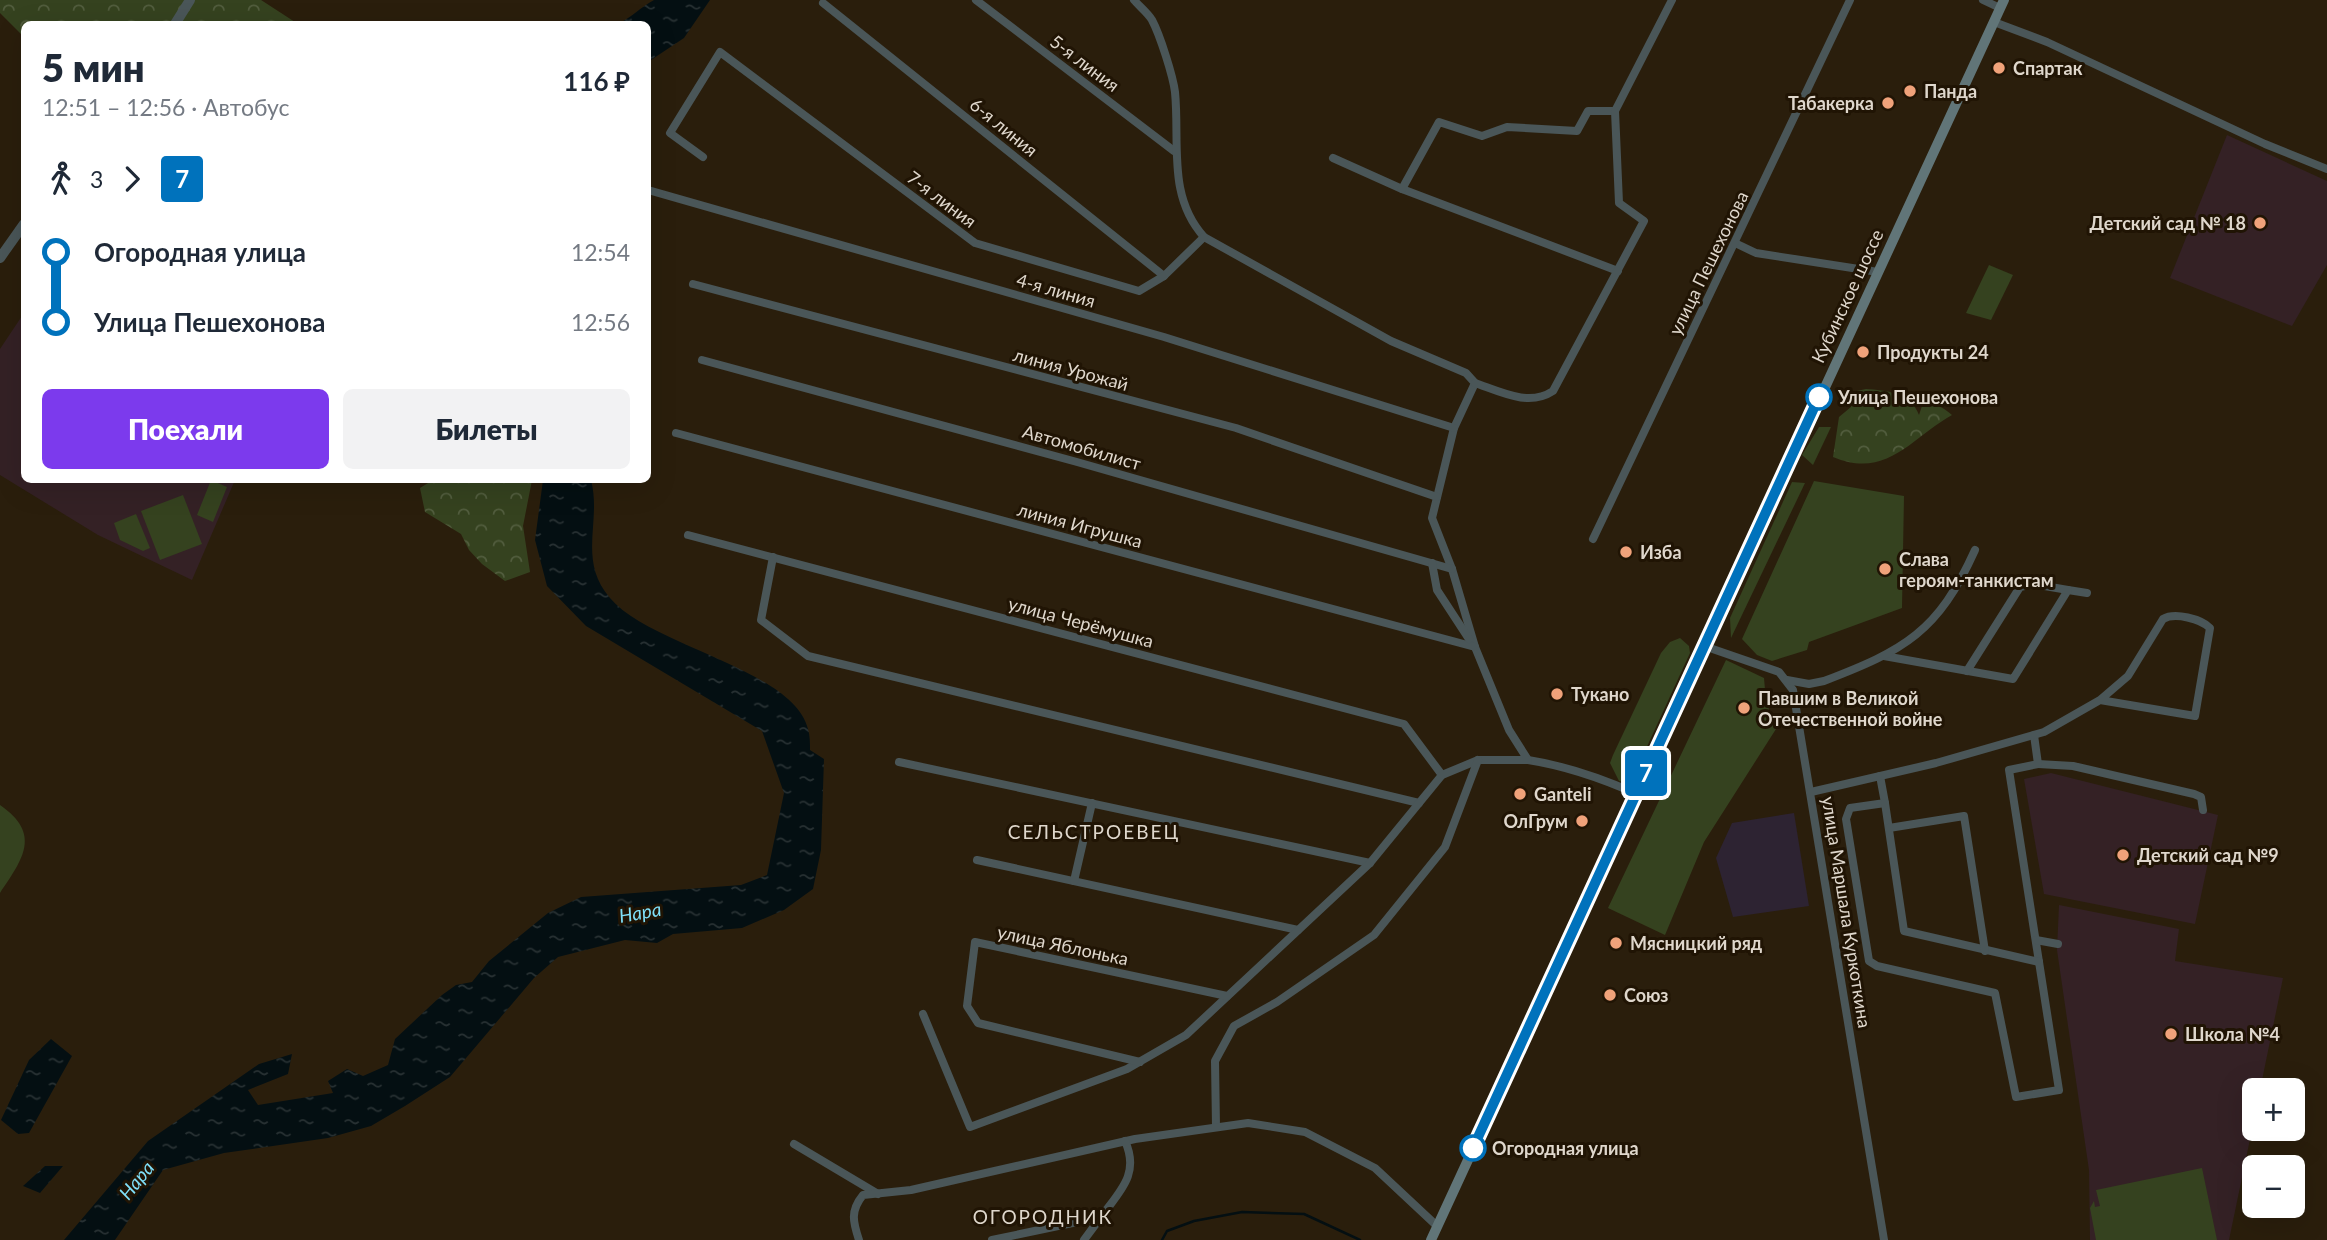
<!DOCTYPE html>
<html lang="ru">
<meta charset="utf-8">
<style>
:root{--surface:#fff;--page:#f2f2f3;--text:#1f2937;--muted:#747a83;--accent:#7c3aed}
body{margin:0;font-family:Lato,sans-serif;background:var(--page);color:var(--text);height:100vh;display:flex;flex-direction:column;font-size:26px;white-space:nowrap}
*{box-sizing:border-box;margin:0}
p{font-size:23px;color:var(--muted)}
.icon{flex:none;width:38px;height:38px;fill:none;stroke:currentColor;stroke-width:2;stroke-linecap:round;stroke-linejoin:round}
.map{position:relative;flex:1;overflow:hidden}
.panel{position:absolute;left:21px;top:21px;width:630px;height:462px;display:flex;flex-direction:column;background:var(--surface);border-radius:10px;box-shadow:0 7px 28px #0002}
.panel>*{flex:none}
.badge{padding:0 14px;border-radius:5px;font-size:24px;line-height:46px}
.tools{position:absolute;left:2242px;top:1078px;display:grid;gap:14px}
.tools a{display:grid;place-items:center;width:63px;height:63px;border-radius:10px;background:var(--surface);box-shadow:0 7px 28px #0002;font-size:35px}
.map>.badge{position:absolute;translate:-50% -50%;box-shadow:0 0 0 4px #fff}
.legs{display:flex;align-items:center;gap:10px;height:77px;padding:0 21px;font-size:23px}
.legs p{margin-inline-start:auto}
.head{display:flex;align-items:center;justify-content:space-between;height:119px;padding:0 21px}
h1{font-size:38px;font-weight:800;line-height:52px}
.cta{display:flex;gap:14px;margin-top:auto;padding:14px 21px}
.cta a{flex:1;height:80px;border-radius:10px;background:var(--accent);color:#fff;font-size:28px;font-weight:800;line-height:80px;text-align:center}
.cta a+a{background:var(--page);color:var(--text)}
ul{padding:0 21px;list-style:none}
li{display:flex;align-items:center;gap:24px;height:70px;font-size:26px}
li i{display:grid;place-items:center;width:10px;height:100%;margin:0 9px;background:currentColor}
li i::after{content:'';width:18px;height:18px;margin:-9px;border:5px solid;border-radius:50%;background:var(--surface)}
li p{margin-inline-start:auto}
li:first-child i{background:linear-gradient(#0000 50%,currentColor 0)}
li:last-child i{background:linear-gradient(currentColor 50%,#0000 0)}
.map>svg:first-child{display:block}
.industrial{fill:#2d2332}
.education{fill:#342125}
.green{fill:#35421f}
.forest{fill:url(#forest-crowns)}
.water{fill:url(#water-ripples)}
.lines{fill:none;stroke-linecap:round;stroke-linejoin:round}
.stream{stroke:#040f12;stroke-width:2.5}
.minor{stroke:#4a5658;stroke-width:8}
.tertiary{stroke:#4a5658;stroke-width:10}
.secondary{stroke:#617578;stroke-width:10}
.line-1-casing{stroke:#fff;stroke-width:16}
.line-1{stroke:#0072bc;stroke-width:10}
.poi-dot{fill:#f0a27a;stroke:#201404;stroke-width:2.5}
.stop-1-dot{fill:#fff;stroke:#0072bc;stroke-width:3.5}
.labels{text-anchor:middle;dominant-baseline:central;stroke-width:6;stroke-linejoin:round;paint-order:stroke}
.street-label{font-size:18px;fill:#dfd7cc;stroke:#201404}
.poi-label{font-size:18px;font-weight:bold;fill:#dfd7cc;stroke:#201404;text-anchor:start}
.stop-label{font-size:18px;font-weight:bold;fill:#dfd7cc;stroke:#201404;text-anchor:start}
.neighbourhood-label{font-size:19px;letter-spacing:2px;fill:#dfd7cc;stroke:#201404}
.water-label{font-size:19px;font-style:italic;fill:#7fdff8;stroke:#201404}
</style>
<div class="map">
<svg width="2327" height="1240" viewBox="0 0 2327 1240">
<defs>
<pattern id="forest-crowns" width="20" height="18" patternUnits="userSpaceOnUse" patternTransform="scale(1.75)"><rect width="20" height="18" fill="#35421f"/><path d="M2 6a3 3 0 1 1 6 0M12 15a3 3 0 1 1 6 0" fill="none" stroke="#525d3e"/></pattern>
<pattern id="water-ripples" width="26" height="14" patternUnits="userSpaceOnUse" patternTransform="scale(1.75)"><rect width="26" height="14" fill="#040f12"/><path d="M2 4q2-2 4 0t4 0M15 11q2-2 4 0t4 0" fill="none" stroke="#283133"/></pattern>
</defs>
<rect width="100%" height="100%" fill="#2a1e0c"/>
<polygon class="industrial" points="1794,813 1809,906 1733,917 1716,858 1732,823"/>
<g class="education">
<polygon points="2227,135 2327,181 2327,265 2292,326 2170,278"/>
<polygon points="24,313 24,480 235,480 192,580 98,535 0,475 0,349"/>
<polygon points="2051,773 2218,815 2195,924 2044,894 2024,779"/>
<polygon points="2059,905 2179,929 2175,961 2283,978 2260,1090 2254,1090 2254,1120 2229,1240 2090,1240 2089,1170 2057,950"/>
</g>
<g class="green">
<polygon points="1989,265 2013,275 1991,320 1966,313"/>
<polygon points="1819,427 1831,427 1813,465 1802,455"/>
<polygon points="211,480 227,487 213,522 197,515"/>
<polygon points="1814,481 1904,496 1902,608 1809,642 1807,650 1772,661 1757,655 1742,639"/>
<polygon points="1792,482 1805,483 1731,638 1730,618"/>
<polygon points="183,495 202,544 160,560 141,511"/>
<polygon points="136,514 150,548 143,551 120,540 114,523"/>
<polygon points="1680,638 1689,646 1690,653 1633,777 1624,782 1619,781 1610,763 1613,755 1661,653 1670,642"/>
<polygon points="1726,660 1764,678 1766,701 1776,729 1704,842 1665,935 1608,908"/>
<path d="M0 805C42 834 23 859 0 893Z"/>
<polygon points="2202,1168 2217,1240 2096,1240 2090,1208 2094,1201 2095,1207 2100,1206 2096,1190"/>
</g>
<g class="forest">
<polygon points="0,0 261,0 298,24 24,24 24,37 0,13"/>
<path d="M1866 389C1885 390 1911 393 1919 415L1922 406C1935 403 1942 406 1952 415 1912 437 1887 480 1833 457L1839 417 1851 407 1852 392Z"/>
<polygon points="433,480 532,480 523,526 530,572 505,581 482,564 469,550 461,534 425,512 420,488"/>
</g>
<g class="water">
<path d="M654 0H710L684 38 648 62V24H618C632 17 641 7 654 0Z"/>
<path d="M543 480H591C602 521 577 560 610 598 650 646 793 669 808 729 810 736 810 743 810 750L824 759 821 850 813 889 784 910 742 928 673 934 657 943 625 940 558 957 534 978 450 1077 405 1106 371 1126 328 1138 224 1153 163 1170 115 1240H64L148 1141 259 1064 292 1054 288 1074 248 1090 258 1105 333 1093 328 1081 347 1069 363 1076 388 1065 395 1039 442 995 456 985 472 982 489 961 548 913 581 897 741 885 767 875 784 793 762 731 586 626 547 586 535 540Z"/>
<polygon points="51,1039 72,1056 29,1133 18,1134 1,1120 29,1060"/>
<polygon points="45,1166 63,1166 40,1193 23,1186"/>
</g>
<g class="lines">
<polyline class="stream" points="1162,1240 1167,1231 1194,1221 1242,1212 1304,1214 1360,1240"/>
<g class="minor">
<polyline points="976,0 1174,151"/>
<path d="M1134 0C1139 6 1148 13 1152 20 1160 35 1173 76 1175 92 1180 143 1167 196 1204 237L1391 341 1466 373 1475 383 1454 428 1432 518 1452 569 1475 647 1509 730 1528 760C1567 766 1601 778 1637 794"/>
<polyline points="1983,0 2000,8"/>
<polyline points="823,3 1164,276"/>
<polyline points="1994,22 2047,42 2265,144 2327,169"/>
<polyline points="703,157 670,133 720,52 975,243 1139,291 1164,276 1204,237"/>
<polyline points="1333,158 1402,189 1618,271"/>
<polyline points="1402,189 1439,122 1482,136 1507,127 1577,131 1588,111 1615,111"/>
<polyline points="648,190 1164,337 1454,428"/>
<polyline points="1735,243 1756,253 1878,272"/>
<polyline points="693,284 1236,428 1437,497"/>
<polyline points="702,360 1077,462 1452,569"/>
<path d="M1475 383C1501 392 1529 407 1553 391L1644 221 1619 203 1615 111 1672 0"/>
<polyline points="676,433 1475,647"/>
<polyline points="688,535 1404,724 1442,775"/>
<polyline points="1593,539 1850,0"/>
<polyline points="773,557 761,620 808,656 1419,803"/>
<polyline points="1432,563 1437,590 1469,639"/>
<polyline points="1704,646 1779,672 1793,690 1884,1240"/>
<polyline points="1884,656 2013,679 2068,590 2087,593"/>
<polyline points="1967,671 2020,587 2033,584 2068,590"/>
<path d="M1787 680 1809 684 1824 681C1905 650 1938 632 1975 550"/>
<polyline points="899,762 1370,863"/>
<polyline points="2038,764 2073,766 2194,794 2201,797 2203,810"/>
<polyline points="1880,776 1885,803 1850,808 1846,819 1869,961 1877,966 1995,993 2016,1097 2059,1090 2009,770 2038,764 2034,735"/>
<path d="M1811 792 1936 763 2044 732 2100 700 2195 716 2210 628C2201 619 2175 612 2163 619L2128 676 2100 700"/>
<polyline points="1885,803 1904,931 2039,962"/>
<polyline points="1889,828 1964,816 1985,951"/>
<polyline points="977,860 1298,930"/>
<polyline points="1074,881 1092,803"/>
<polyline points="2036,940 2058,944"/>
<polyline points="923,1014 970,1127 1127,1069 1186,1035 1370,863 1442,775 1478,760 1528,760"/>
<polyline points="1140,1062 978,1023 967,1006 975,942 1227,996"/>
<polyline points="1216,1127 1215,1061 1234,1026 1277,1002 1374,935 1445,847 1478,760"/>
<polyline points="794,1144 878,1194"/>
<path d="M859 1240C853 1222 850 1211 863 1195L911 1190 1135 1139 1248 1123 1305 1132 1375 1168 1437 1226"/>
<path d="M992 1240 1101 1217C1120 1191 1140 1174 1125 1141"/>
<polyline points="1084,1240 1101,1217"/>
</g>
<g class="tertiary">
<polyline points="175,24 190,0"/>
<polyline points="0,258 24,224"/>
</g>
<polyline class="secondary" points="1431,1240 2004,0"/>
</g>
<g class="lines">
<g class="line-1-casing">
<polyline id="line-1" points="1473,1148 1819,397"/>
</g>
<use href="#line-1" class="line-1"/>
</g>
<g class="poi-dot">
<circle cx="1999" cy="68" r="7"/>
<circle cx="1910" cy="91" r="7"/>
<circle cx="1888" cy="103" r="7"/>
<circle cx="2260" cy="223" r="7"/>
<circle cx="1863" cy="352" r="7"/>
<circle cx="1626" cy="552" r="7"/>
<circle cx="1885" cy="569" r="7"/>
<circle cx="1557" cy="694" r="7"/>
<circle cx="1744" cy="708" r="7"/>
<circle cx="1520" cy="794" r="7"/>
<circle cx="1582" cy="821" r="7"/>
<circle cx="2123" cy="855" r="7"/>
<circle cx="1616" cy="943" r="7"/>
<circle cx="1610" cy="995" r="7"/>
<circle cx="2171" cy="1034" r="7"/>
</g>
<g class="stop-1-dot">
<circle cx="1819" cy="397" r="12"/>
<circle cx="1473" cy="1148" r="12"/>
</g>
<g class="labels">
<g class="street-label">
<text transform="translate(1085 63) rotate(37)">5-я линия</text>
<text transform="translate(1004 127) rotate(39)">6-я линия</text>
<text transform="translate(942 199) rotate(37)">7-я линия</text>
<text transform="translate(1708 263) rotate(-64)">улица Пешехонова</text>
<text transform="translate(1056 290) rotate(16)">4-я линия</text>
<text transform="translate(1847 296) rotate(-65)">Кубинское шоссе</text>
<text transform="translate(1071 369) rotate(15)">линия Урожай</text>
<text transform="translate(1082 447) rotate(16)">Автомобилист</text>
<text transform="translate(1080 525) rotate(15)">линия Игрушка</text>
<text transform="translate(1081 622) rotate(15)">улица Черёмушка</text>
<text transform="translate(1847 912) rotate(81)">улица Маршала Куркоткина</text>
<text transform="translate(1063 945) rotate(12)">улица Яблонька</text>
</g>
<g class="poi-label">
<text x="2013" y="68">Спартак</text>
<text x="1924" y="91">Панда</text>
<text x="1874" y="103" text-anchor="end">Табакерка</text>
<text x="2246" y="223" text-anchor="end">Детский сад № 18</text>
<text x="1877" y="352">Продукты 24</text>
<text x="1640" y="552">Изба</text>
<text x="1899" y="559">Слава<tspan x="1899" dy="21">героям-танкистам</tspan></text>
<text x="1571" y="694">Тукано</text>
<text x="1758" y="698">Павшим в Великой<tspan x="1758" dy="21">Отечественной войне</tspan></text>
<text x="1534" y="794">Ganteli</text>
<text x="1568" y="821" text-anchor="end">ОлГрум</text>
<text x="2137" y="855">Детский сад №9</text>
<text x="1630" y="943">Мясницкий ряд</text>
<text x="1624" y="995">Союз</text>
<text x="2185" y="1034">Школа №4</text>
</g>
<g class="stop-label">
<text x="1838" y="397">Улица Пешехонова</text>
<text x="1492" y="1148">Огородная улица</text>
</g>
<g class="neighbourhood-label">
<text x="1094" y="831">СЕЛЬСТРОЕВЕЦ</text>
<text x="1043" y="1216">ОГОРОДНИК</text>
</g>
<g class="water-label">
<text transform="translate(640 912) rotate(-10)">Нара</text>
<text transform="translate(136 1180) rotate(-51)">Нара</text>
</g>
</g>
</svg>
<div class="tools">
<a>+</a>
<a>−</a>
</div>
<b class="badge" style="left:1646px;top:773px;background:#0072bc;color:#fff">7</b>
<section class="panel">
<div class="head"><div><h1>5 мин</h1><p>12:51 – 12:56 · Автобус</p></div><b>116 ₽</b></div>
<div class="legs"><svg class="icon" aria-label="walk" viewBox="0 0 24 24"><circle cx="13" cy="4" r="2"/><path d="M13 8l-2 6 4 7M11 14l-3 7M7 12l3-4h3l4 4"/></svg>3<svg class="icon" aria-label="forward" viewBox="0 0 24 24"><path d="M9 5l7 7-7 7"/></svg><b class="badge" style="background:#0072bc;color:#fff">7</b></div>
<ul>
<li><i style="color:#0072bc"></i><b>Огородная улица</b><p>12:54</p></li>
<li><i style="color:#0072bc"></i><b>Улица Пешехонова</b><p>12:56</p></li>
</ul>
<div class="cta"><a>Поехали</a><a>Билеты</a></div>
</section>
</div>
